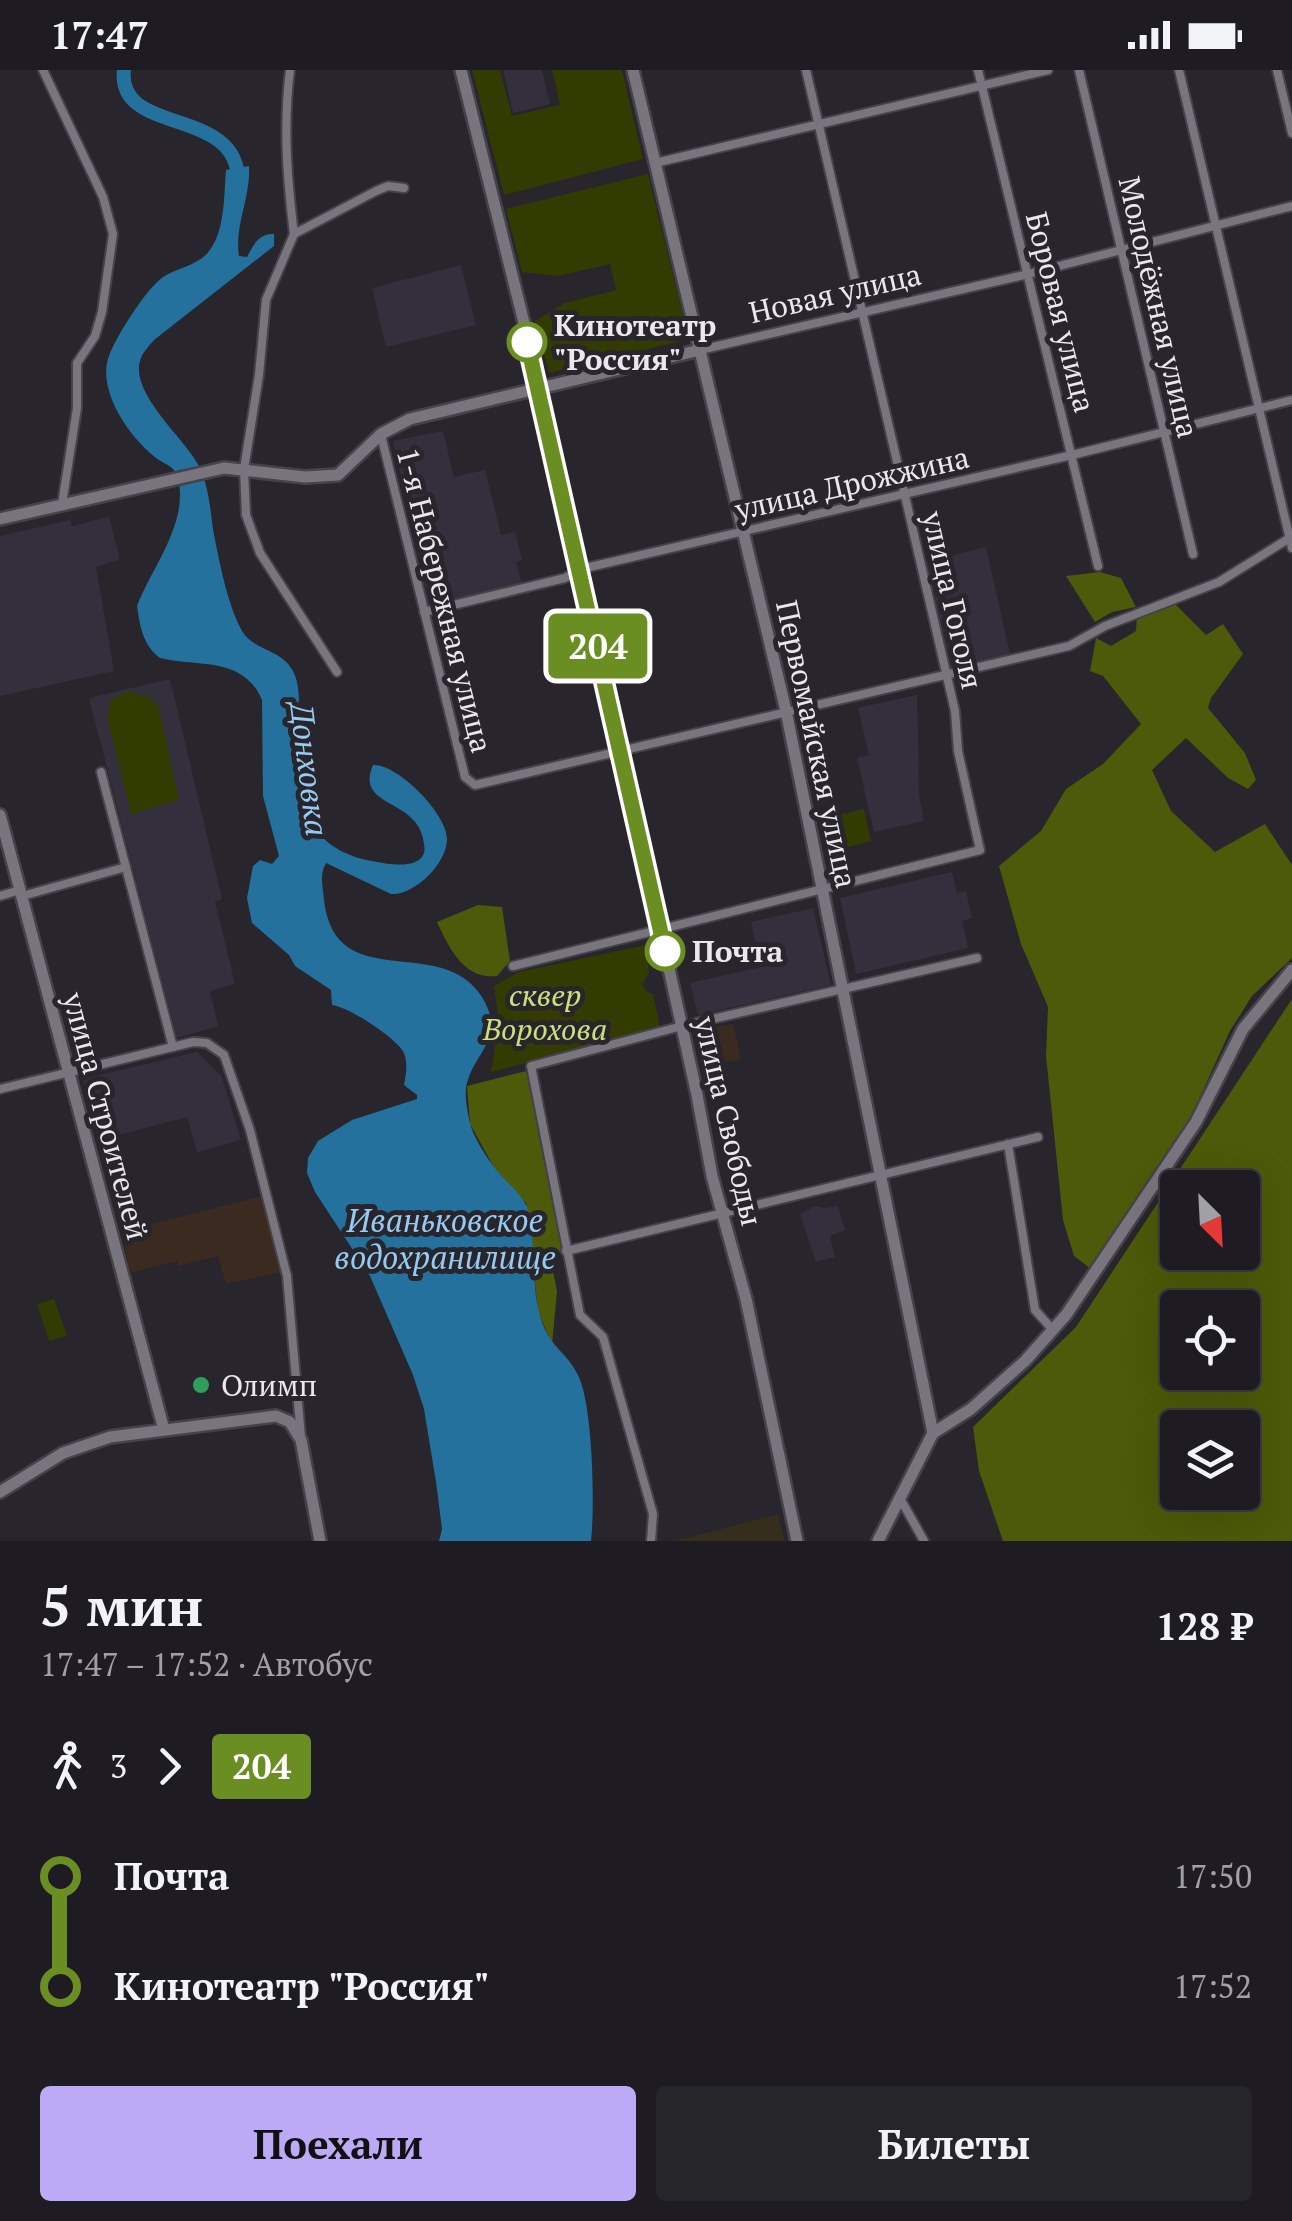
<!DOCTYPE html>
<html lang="ru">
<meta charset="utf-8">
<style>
:root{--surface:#1e1c22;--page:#26252a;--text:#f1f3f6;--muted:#a1a1a5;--line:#3c3a40;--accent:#bcaaf6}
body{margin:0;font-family:"PT Serif",serif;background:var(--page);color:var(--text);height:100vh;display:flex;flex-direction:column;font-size:38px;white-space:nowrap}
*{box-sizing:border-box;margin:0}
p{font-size:32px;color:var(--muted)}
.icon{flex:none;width:55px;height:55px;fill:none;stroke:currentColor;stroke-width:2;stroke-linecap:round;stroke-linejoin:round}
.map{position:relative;height:1471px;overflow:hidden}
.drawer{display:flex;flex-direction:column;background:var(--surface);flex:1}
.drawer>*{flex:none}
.badge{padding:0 20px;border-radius:8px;font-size:35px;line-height:65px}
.needle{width:65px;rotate:156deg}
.buttons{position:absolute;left:1160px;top:1100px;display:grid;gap:20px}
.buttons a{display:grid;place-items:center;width:100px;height:100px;border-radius:10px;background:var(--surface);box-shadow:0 10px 40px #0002,0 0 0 2px var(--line);font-size:50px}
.map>.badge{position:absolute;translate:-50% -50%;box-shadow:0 0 0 5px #fff}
.legs{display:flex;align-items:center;gap:15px;height:110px;padding:0 40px;font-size:32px}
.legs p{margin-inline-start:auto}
.overview{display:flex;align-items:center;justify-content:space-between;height:170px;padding:0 40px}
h1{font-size:55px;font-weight:700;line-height:75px}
.primary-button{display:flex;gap:20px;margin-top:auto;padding:20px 40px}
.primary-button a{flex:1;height:115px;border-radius:10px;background:var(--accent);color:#111;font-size:40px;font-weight:700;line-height:115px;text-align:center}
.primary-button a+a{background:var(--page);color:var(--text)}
ul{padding:0 40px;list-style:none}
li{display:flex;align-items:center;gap:35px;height:110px;font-size:38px}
li i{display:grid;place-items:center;width:15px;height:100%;margin:0 12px;background:currentColor}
li i::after{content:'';width:25px;height:25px;margin:-12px;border:8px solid;border-radius:50%;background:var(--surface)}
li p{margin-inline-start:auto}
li:first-child i{background:linear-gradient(#0000 50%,currentColor 0)}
li:last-child i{background:linear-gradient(currentColor 50%,#0000 0)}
.status{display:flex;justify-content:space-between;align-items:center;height:70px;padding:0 50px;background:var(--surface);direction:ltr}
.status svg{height:28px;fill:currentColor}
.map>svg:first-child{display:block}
.commercial{fill:#3b2a20}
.built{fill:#342f3c}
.medical{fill:#352e1d}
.green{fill:#323c00}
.forest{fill:#4c5a09;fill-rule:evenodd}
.water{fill:#23719c}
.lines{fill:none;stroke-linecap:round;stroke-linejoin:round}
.river{stroke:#23719c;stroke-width:14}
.street-casing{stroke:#454249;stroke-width:12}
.secondary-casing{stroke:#454249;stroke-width:16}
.street{stroke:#79757f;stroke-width:8}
.secondary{stroke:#79757f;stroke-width:11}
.line-1-casing{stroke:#fff;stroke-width:22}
.line-1{stroke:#6b8e23;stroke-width:15}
.stop-1-dot{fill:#fff;stroke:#6b8e23;stroke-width:5}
.leisure-dot{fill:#2e9e5b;stroke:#28252d;stroke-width:4}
.labels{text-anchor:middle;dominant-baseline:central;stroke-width:10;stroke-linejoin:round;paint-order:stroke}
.street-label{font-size:30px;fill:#eae8ed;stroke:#28252d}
.stop-label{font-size:30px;font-weight:bold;fill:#eae8ed;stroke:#28252d;text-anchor:start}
.park-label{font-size:30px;font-style:italic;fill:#cae17c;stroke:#28252d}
.poi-label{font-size:30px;fill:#eae8ed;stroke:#28252d;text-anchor:start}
.water-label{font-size:32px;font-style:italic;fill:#94ccf1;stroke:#28252d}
</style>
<div class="status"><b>17:47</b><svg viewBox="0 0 49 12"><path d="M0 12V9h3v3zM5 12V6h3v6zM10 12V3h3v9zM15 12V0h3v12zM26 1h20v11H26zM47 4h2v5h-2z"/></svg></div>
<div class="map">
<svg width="1292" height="1471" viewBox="0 0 1292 1471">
<rect width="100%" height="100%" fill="#28252d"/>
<g class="commercial">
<polygon points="733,954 741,989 703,997 695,961"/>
<polygon points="262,1126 282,1202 226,1214 218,1186 179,1196 177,1191 131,1203 121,1162"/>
</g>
<g class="built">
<polygon points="503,0 542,0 550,34 513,43"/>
<polygon points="461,195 476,255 386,277 372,218"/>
<polygon points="443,361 454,407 485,400 501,465 515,462 522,490 516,492 522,514 429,534 393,371"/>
<polygon points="109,447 120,489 96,497 114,601 0,626 0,466 70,450 72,456"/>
<polygon points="986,477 1010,584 952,600 927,492"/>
<polygon points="170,609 222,829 215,832 235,914 210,921 218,956 177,968 89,628"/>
<polygon points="917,625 919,725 924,751 874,762 857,688 869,685 858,638"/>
<polygon points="952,802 957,823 966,821 972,848 962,851 968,878 856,904 840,828"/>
<polygon points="813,838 831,915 698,945 690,913 761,897 751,852"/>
<polygon points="197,982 222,1007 241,1070 197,1082 187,1047 99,1070 83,1009"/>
<polygon points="815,1136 824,1138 838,1136 845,1160 830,1166 835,1187 816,1192 800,1144"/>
</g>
<polygon class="medical" points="778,1444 785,1471 675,1471 691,1467"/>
<g class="green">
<polygon points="472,0 500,0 512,46 560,35 552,0 622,0 643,89 504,125"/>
<polygon points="648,104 689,269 549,303 535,251 565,233 616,220 610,194 558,206 522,202 506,139"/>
<polygon points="128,621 149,627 158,635 179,730 131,744 107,646 111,629"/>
<polygon points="864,739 871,771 844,778 837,745"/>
<polygon points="646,875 649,903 642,914 646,921 653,924 660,957 491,1002 499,951 494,916 519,902"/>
<polygon points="54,1229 67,1266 49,1271 37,1234"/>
</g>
<g class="forest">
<polygon points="1100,502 1121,508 1136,537 1112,542 1095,552 1066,506"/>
<polygon points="1174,533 1206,565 1223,554 1243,584 1211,628 1208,638 1245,683 1256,710 1248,719 1228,708 1186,668 1152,700 1171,741 1215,782 1265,754 1292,795 1292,888 1252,926 1230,961 1189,1051 1091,1199 1074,1186 1063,1150 1046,986 1048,937 1021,874 999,796 1041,761 1066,719 1103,694 1141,654 1103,606 1090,601 1096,568 1111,576 1136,561 1137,545"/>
<path d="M478 835 502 837 510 891 497 906C464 910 449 878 437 852Z"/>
<path d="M1292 929V1471H1003L979 1401 973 1357 1076 1257ZM1178 1118H1242V1182H1178ZM1178 1238H1242V1302H1178ZM1178 1358H1242V1422H1178Z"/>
<polygon points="526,1001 562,1182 555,1183 552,1196 557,1221 552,1275 538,1241 526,1133 496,1101 470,1054 467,1016"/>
</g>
<path class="water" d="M249 96C251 127 234 156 239 186L247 187C253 175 259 163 274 164V176L154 270C150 275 143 282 141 288 127 322 186 369 200 398 210 421 210 441 214 465 220 494 227 532 241 559 252 581 281 578 293 601 305 625 295 658 295 684 295 741 316 783 377 792 388 794 412 798 421 788 425 783 425 780 424 774 420 727 354 739 373 695 398 694 446 743 447 768 448 793 414 826 391 824L326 793C319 805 323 817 324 830 335 927 442 862 482 927 508 970 472 982 466 1018 465 1028 467 1039 469 1049 472 1066 487 1088 498 1102 507 1113 521 1123 527 1137 536 1160 531 1212 539 1242 548 1278 565 1279 578 1305 593 1335 595 1436 591 1471H439L442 1459 436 1412 424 1339 413 1305 370 1206 315 1122 307 1103 308 1088 318 1071 352 1050 417 1029V1025L404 1015C406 1005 408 993 404 983 397 968 347 936 332 935L331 920 295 896 289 885 252 853 247 828 253 796 260 790 272 794 279 786 263 726 262 630C244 586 196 597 160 588 143 575 140 557 137 536 152 497 189 453 178 408 175 396 164 394 156 388 131 369 98 323 108 289 114 269 146 219 163 207 177 198 199 195 209 181 225 162 224 124 226 100Z"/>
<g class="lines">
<path class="river" d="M124 0C116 67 241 35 238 113"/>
<g class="street-casing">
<g id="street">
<polyline points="43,0 103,127 113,164 102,242 95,266 77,293 77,338 62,434"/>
<path d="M290 0C283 56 287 108 294 164"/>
<polyline points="978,0 1098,496"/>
<polyline points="1079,0 1193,484"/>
<polyline points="1179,0 1292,478"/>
<polyline points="1277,0 1292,63"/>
<polyline points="655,93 1048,0"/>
<polyline points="700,280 1028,204 1292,136"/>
<polyline points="381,365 465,707 475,715 1069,576 1105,556 1219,512 1288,469"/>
<polyline points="424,542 565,508 581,499 1072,385 1292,330"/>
<polyline points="337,602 260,483 246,445 244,399 259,305 266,230 294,164 376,121 388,116 404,118"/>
<polyline points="101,702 173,977"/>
<polyline points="0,826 20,820"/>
<polyline points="22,826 126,797"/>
<polyline points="513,896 980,780 958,681 955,641 806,0"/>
<polyline points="0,1019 193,972 207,973 224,985 250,1060 287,1206 301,1367"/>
<polyline points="1008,1074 1035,1240 1053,1260"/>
<polyline points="566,1181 1038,1067"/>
<polyline points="901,1430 924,1471"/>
<polyline points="651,1471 653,1444 603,1267 580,1245 531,996 682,956 977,888"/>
</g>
</g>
<g class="secondary-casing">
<g id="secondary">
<polyline points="461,0 540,317 697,1025 712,1106 746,1229 797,1471"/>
<polyline points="633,0 786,641 933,1363"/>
<polyline points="0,449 224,398 305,407 338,405 381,364 410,349 700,280"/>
<polyline points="0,745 164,1360"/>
<polyline points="0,1422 63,1383 110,1367 276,1346 290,1352 301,1370 320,1471"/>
<polyline points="878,1471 933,1363 971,1339 1025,1291 1066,1245 1196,1052 1243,959 1292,900"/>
</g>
</g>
<use href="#street" class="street"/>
<use href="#secondary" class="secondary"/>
</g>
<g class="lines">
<g class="line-1-casing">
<polyline id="line-1" points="527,272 665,881"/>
</g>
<use href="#line-1" class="line-1"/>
</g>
<g class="stop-1-dot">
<circle cx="527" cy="272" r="18"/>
<circle cx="665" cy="881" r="18"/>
</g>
<circle class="leisure-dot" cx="201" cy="1315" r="10"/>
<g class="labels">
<g class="street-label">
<text transform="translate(835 223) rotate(-13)">Новая улица</text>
<text transform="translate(1159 237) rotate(77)">Молодёжная улица</text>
<text transform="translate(1061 242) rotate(76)">Боровая улица</text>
<text transform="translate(852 413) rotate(-13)">улица Дрожжина</text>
<text transform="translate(445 530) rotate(76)">1-я Набережная улица</text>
<text transform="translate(953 530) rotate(77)">улица Гоголя</text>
<text transform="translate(817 674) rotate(78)">Первомайская улица</text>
<text transform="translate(106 1046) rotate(75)">улица Строителей</text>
<text transform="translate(729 1051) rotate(77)">улица Свободы</text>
</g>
<g class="stop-label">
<text x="554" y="255">Кинотеатр<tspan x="554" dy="34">"Россия"</tspan></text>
<text x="692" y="881">Почта</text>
</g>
<g class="park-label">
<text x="545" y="925">сквер<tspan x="545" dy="34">Ворохова</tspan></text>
</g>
<g class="poi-label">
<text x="221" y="1315">Олимп</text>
</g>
<g class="water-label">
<text transform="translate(310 699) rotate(83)">Донховка</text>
<text x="445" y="1150">Иваньковское<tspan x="445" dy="37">водохранилище</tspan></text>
</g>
</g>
</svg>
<div class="buttons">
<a><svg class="needle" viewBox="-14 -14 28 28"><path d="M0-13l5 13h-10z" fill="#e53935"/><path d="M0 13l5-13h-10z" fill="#a1a1a5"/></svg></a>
<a><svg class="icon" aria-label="locate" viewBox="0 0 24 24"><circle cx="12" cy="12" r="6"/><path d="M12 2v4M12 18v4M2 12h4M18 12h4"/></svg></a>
<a><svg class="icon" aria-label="layers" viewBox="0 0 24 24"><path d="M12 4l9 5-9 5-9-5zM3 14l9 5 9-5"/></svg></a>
</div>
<b class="badge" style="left:598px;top:576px;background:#6b8e23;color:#fff">204</b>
</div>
<section class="drawer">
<div class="overview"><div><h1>5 мин</h1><p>17:47 – 17:52 · Автобус</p></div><b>128 ₽</b></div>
<div class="legs"><svg class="icon" aria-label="walk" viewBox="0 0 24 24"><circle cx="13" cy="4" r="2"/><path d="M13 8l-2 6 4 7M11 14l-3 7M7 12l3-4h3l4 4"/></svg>3<svg class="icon" aria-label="forward" viewBox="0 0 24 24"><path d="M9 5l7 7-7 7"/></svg><b class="badge" style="background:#6b8e23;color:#fff">204</b></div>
<ul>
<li><i style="color:#6b8e23"></i><b>Почта</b><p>17:50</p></li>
<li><i style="color:#6b8e23"></i><b>Кинотеатр &quot;Россия&quot;</b><p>17:52</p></li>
</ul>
<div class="primary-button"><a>Поехали</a><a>Билеты</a></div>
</section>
